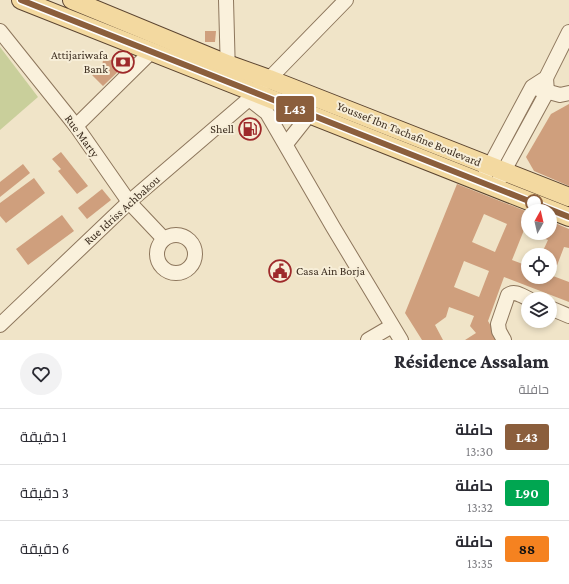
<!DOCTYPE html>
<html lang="ar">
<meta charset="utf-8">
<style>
:root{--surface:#fff;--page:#f2f2f3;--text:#2b2b33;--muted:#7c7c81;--line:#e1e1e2}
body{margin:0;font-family:"Crimson Pro",Cairo,serif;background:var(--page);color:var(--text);direction:rtl;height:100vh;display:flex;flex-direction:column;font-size:15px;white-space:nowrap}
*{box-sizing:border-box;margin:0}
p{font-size:13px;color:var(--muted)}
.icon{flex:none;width:22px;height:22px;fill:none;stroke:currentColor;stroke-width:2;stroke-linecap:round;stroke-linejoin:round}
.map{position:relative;height:340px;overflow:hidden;direction:ltr}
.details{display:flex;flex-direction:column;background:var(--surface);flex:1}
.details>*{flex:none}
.badge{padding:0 8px;border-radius:3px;font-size:14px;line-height:26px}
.needle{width:26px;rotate:8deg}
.buttons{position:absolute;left:521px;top:204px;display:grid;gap:8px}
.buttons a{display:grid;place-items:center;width:36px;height:36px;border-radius:50%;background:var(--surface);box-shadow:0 2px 6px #0003;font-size:20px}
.map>.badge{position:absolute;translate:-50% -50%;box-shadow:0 0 0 2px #fff}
.round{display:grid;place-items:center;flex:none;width:42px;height:42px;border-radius:21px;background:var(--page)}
.overview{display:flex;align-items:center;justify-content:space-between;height:68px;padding:0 20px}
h1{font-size:19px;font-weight:800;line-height:30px}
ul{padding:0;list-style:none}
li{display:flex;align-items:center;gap:12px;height:56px;padding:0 20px;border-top:1px solid var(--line)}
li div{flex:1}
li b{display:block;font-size:15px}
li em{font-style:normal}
li .badge{min-width:44px;font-weight:700;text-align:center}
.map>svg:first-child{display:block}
.green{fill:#c9cf9b}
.building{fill:#cf9f7d;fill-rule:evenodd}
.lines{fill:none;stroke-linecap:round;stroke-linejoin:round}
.minor-casing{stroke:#8d765c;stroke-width:16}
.major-casing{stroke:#5b4430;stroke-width:20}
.minor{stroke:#faf1dc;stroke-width:14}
.major{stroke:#f3d9a0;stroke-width:18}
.line-casing{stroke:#fff;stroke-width:9}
.line{stroke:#8b5e3c;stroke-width:6}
.stop-dot{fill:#fff;stroke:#8b5e3c;stroke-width:2}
.labels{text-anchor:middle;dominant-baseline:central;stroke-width:4;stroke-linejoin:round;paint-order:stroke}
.poi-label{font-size:12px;fill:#3d2e20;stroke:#f7eed8;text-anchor:end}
.street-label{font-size:12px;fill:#3d2e20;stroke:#f7eed8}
</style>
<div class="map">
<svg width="569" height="340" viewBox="0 0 569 340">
<rect width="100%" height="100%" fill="#f0e4c8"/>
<polygon class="green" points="0,47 38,97 0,130"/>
<g class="building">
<polygon points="205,31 216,31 215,42 205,42"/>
<polygon points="124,57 125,65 103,86 92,75 99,70 102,73 107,68 102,67 103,60 107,61"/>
<polygon points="569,104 569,186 534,171 526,157 551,114"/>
<polygon points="61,152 88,186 77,194 58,171 61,169 52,159"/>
<polygon points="23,164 30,173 0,197 0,182"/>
<polygon points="34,178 45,193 6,223 0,216 0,203"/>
<path d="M457 184 528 212V232L524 230 512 260 528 266V277H550V255H541L548 240 531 233H550V221L569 229V248L564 247 553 276 569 282V302L504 277 488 321 499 340H465L476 333 470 326 474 316 449 307 446 317 435 325 443 340H422L405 313ZM484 214 507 224 495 252 472 242ZM464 261 489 271 479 297 454 287Z"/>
<polygon points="102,189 111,200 87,219 78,208"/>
<polygon points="62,215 74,231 28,265 16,249"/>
</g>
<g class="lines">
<g class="minor-casing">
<g id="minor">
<polyline points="226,0 228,74"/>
<polyline points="346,0 269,79 254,92 249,99 267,113 333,227 401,340"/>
<polyline points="0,31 76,126 129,202 164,239"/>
<polyline points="538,89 560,95 569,93"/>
<polyline points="76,126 151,52"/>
<polyline points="286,144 309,115"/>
<polyline points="485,175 532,87 546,78 569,32"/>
<polyline points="499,180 547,92 546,78"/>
<circle cx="176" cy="254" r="19"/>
<polyline points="550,308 569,316"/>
<polyline points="0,325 129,202 249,99"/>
<polyline points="368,340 392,326"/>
<path d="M504 340 499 331 498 324 508 295C515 290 522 296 529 299"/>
</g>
</g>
<g class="major-casing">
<g id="major">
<path d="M21 0C203 73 386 145 569 217"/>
<polyline points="72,0 227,64 269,79 569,197"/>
</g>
</g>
<use href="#minor" class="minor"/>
<use href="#major" class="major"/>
</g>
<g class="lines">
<g class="line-casing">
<path id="line" d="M21 0C203 73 386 145 569 217"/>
</g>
<use href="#line" class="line"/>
</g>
<defs>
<g id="bank-ring" transform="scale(1.15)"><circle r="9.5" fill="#f7eed8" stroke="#9e2a2b" stroke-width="1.5"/><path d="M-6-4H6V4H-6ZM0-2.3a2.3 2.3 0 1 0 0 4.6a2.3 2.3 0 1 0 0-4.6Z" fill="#9e2a2b"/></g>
<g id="fuel-ring" transform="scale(1.15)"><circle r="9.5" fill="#f7eed8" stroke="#9e2a2b" stroke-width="1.5"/><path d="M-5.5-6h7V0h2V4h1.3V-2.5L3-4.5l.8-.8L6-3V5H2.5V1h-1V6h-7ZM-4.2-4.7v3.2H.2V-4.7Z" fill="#9e2a2b"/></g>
<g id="civic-ring" transform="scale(1.15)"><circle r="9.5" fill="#f7eed8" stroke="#9e2a2b" stroke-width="1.5"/><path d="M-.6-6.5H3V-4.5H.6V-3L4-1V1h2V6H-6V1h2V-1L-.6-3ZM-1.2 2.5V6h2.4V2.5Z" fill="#9e2a2b"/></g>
</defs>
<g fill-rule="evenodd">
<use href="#bank-ring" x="123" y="62"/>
<use href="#fuel-ring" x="250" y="129"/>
<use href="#civic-ring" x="280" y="271"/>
</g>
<circle class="stop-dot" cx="534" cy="203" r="8"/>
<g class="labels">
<g class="poi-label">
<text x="108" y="55">Attijariwafa<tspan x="108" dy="14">Bank</tspan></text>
<text x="234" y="129">Shell</text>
<text x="296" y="271" text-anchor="start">Casa Ain Borja</text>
</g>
<g class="street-label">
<text transform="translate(409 134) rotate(22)">Youssef Ibn Tachafine Boulevard</text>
<text transform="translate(82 136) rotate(54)">Rue Marty</text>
<text transform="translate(122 210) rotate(-42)">Rue Idriss Achbakou</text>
</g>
</g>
</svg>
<div class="buttons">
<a><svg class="needle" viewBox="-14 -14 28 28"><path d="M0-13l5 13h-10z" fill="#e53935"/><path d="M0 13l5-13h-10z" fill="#7c7c81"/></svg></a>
<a><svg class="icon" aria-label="locate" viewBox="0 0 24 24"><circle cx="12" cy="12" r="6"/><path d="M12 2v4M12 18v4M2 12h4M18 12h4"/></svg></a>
<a><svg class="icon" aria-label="layers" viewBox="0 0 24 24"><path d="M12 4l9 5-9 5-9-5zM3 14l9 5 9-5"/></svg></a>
</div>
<b class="badge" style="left:295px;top:109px;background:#8b5e3c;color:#fff">L43</b>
</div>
<section class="details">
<div class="overview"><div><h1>Résidence Assalam</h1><p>حافلة</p></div><a class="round"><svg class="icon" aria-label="heart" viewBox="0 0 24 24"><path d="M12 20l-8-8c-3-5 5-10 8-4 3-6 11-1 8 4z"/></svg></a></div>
<ul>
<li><span class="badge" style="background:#8b5e3c;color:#fff">L43</span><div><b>حافلة</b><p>13:30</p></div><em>1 دقيقة</em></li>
<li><span class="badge" style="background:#00a651;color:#fff">L90</span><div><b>حافلة</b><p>13:32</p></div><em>3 دقيقة</em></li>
<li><span class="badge" style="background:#f58220;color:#111">88</span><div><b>حافلة</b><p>13:35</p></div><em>6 دقيقة</em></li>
</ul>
</section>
